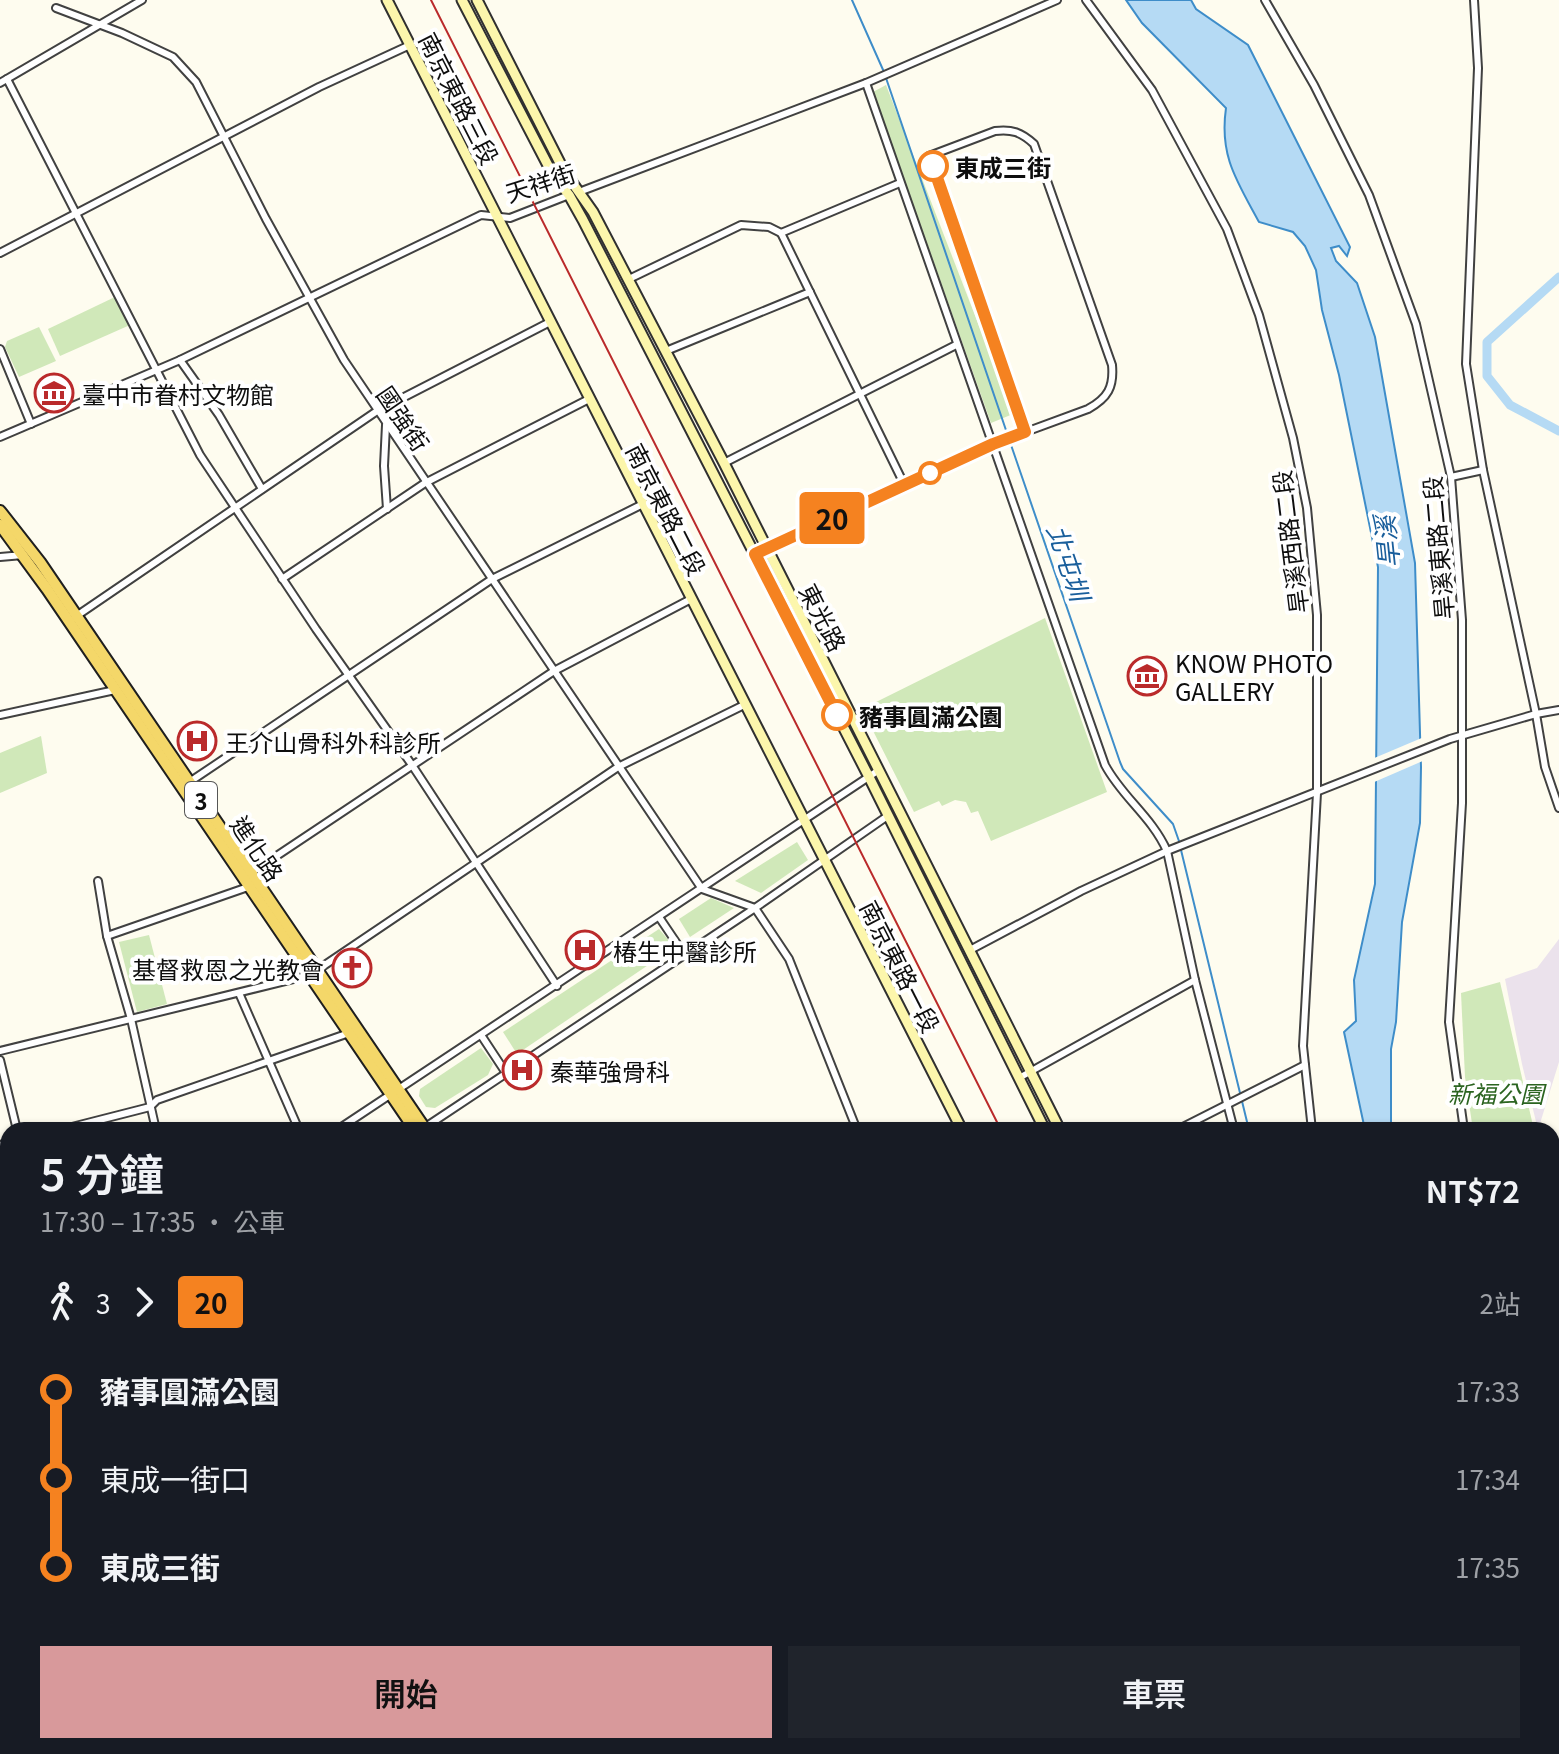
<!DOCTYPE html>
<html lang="zh-TW">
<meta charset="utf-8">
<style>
:root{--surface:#171b24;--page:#20242c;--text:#f1f3f6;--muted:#9ea1a6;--accent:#d8999b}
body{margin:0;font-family:Georgia,"Noto Sans TC",serif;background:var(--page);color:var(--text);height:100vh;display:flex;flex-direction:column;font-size:30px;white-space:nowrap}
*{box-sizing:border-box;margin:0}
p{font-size:26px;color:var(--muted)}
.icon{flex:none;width:44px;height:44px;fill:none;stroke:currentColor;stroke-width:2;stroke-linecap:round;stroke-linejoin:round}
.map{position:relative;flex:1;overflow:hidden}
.drawer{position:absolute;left:0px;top:1122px;width:1560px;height:632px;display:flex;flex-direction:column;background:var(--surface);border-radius:24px 24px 0 0;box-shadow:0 2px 6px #0004}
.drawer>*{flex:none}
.badge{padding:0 16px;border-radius:6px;font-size:28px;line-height:52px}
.map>.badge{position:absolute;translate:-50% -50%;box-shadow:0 0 0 4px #fff}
.legs{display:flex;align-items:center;gap:12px;height:88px;padding:0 40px;font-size:26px}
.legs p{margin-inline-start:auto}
.headline{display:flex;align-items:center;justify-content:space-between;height:136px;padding:0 40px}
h1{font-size:44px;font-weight:600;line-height:60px}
.primary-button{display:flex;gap:16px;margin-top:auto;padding:16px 40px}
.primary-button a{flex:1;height:92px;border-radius:0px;background:var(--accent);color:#111;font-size:32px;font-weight:600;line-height:92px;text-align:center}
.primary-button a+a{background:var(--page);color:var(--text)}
ul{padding:0 40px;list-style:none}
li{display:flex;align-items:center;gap:28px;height:88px;font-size:30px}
li i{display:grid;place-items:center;width:12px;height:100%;margin:0 10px;background:currentColor}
li i::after{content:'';width:20px;height:20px;margin:-10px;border:6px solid;border-radius:50%;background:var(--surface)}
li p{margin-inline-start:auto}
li:first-child i{background:linear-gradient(#0000 50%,currentColor 0)}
li:last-child i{background:linear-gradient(currentColor 50%,#0000 0)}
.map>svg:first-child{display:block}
.industrial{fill:#ebe2ec}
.green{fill:#d0e8b9}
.water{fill:#b5daf4;stroke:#3e8dc9;stroke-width:2}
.pier{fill:#fefcef}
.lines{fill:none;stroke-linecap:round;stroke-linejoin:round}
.stream{stroke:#3e8dc9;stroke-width:2}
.canal{stroke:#b5daf4;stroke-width:9}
.street-casing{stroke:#414141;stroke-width:10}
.secondary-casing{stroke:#303030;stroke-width:13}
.primary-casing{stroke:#1f1f1f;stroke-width:14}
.street{stroke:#fff;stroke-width:6}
.secondary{stroke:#fcf6ac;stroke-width:9}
.primary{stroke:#f4d769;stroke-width:10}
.rail{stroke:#ba2a2b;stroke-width:2}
.line-1-casing{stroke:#fff;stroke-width:18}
.line-1{stroke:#f58220;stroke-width:12}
.stop-1-dot{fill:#fff;stroke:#f58220;stroke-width:4}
.labels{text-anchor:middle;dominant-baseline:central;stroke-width:8;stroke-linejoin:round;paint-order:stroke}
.shield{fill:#fff;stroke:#565656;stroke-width:2}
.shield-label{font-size:22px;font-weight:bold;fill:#0e0e0e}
.street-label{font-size:24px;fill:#0e0e0e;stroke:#fff}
.stop-label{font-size:24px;font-weight:bold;fill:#0e0e0e;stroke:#fff;text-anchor:start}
.poi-label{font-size:24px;fill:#0e0e0e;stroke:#fff;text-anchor:start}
.park-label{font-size:24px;font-style:italic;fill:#2b6420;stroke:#fff}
.water-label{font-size:26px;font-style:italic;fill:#1a5f9c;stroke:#fff}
</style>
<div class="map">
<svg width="1559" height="1754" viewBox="0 0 1559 1754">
<rect width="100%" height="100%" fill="#fefcef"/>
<polygon class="industrial" points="1559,939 1559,1062 1538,1130 1522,1064 1505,979 1537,968"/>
<g class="green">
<polygon points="886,85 1013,414 991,423 873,92"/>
<polygon points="117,296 130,325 60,356 48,329"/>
<polygon points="39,327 56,361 19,377 5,347 7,341"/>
<polygon points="1045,618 1107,792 991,841 978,811 971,813 966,802 955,800 942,806 939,801 914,812 862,709"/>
<polygon points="41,736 47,773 0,793 0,753"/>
<polygon points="797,842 808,860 761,893 735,881"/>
<polygon points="711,898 734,908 690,937 679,919"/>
<polygon points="659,929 671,943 666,953 517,1054 503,1032"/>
<polygon points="149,935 167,1004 137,1012 119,942"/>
<polygon points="1500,982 1534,1130 1473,1130 1465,1077 1461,993"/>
<polygon points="481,1048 493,1064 488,1075 435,1108 426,1107 419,1096 420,1089"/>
<polygon points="1552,1194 1559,1212 1559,1337 1552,1342"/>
</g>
<path class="water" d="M1126 0H1191L1196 9 1248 45 1350 247 1347 256 1339 246 1331 248 1336 261 1357 283 1375 337 1415 563 1421 767 1420 823 1402 922 1396 1022 1391 1049V1130H1365L1344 1032 1356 1021 1354 980 1375 884 1378 567 1339 375 1322 310 1316 270 1305 246 1293 232 1259 222C1237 181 1219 156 1226 108L1142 23Z"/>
<polygon class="pier" points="1424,737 1425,760 1372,783 1372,759"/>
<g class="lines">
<g class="stream">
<polyline points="852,0 884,72"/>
<polyline points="886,78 1008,436"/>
<polyline points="1010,442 1120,762 1123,769 1173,824 1180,844"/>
<polyline points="1181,850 1249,1130"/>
</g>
<polyline class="canal" points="1559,277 1487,342 1487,376 1510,405 1559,431"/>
<g class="street-casing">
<g id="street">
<polyline points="1086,0 1152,90 1227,229 1259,315 1293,438 1307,508 1317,615 1317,793 1303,1046 1312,1130"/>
<polyline points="1265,0 1314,85 1369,195 1416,324 1451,477 1462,620 1462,803 1449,1022 1464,1130"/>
<polyline points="1474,0 1478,68 1466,364 1483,470 1536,714 1545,767 1559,808"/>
<polyline points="56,8 122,33 173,57 196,82 266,219 344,360 702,889 755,908 789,959 857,1130"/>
<polyline points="7,79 200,455 316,629 412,765 557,986"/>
<polyline points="0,83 142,0"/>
<path d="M866 83 1105 765C1122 797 1152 817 1167 851L1195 980 1234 1130"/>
<polyline points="579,192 866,83 1057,0"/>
<polyline points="781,233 904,484"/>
<polyline points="0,253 319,87 410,45"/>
<polyline points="629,279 741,225 769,227 781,233 900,183"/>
<polyline points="0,349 31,424"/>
<polyline points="666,351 810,292"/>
<polyline points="180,360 219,415 262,489"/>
<polyline points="386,425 384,466 387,509"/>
<polyline points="0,437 180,360 481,215 510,218 569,195"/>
<polyline points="724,463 956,345"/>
<polyline points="1451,477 1483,470"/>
<path d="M755 554 993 444 1088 409C1108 398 1114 387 1112 365L1034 144C1021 132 1012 129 995 131L929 156"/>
<polyline points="0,557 23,555"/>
<polyline points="282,579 425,483 589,399"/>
<polyline points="75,617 377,411 550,322"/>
<polyline points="0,715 115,690"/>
<polyline points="188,783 492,579 643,504"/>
<polyline points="251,873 554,671 691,599"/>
<polyline points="98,881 107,936 131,1019 156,1130"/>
<polyline points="659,917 684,954"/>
<polyline points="107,936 248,887"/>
<polyline points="970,950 1081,891 1167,851 1450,739 1536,714 1559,710"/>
<polyline points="239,993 299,1130"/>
<polyline points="481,1035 506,1073"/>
<polyline points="0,1051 310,975 618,767 744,705"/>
<polyline points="0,1060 17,1130"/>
<polyline points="1019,1078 1195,980"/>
<polyline points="424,1128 755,908 889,815"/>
<polyline points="60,1130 150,1107 157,1100 349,1033"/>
<polyline points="337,1130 879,770"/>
<polyline points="1177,1130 1305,1065"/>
<polyline points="0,1145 8,1143"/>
<polyline points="0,1245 8,1243"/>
<polyline points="0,1296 8,1294"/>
<polyline points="0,1346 8,1344"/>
<polyline points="1552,1424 1559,1438"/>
<polyline points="1552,1703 1559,1714"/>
<polyline points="547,1746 552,1754"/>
<polyline points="836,1746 848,1753 859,1746"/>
<polyline points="1147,1746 1150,1746"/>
<polyline points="153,1754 189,1746"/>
<polyline points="805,1754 817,1746"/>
<polyline points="1552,1754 1559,1749"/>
</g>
</g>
<g class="secondary-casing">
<g id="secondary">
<polyline points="387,0 962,1130"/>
<polyline points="462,0 553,175 569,195 583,220 869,777 1045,1130"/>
<polyline points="477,0 564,171 593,212 724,463 1060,1130"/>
<polyline points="1552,1568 1559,1563"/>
<polyline points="1552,1582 1559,1577"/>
<polyline points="0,1623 8,1651"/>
<polyline points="0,1664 8,1696"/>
<polyline points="20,1746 22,1754"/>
<polyline points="32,1746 34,1754"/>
<polyline points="1358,1746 1362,1754"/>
<polyline points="1373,1746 1377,1754"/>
<polyline points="1276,1754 1288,1746"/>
<polyline points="1295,1754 1308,1746"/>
</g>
</g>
<g class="primary-casing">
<g id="primary">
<polyline points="0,511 40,562 426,1130"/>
<polyline points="0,525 47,589 415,1130"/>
<polyline points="830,1746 835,1754"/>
<polyline points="843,1746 849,1754"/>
</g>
</g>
<use href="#street" class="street"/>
<use href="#secondary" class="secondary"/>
<use href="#primary" class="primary"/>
<g class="rail">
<polyline points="431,0 1001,1130"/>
<polyline points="1318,1746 1322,1754"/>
</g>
</g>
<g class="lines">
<g class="line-1-casing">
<polyline id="line-1" points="837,715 755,554 993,444 1025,432 933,166"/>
</g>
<use href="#line-1" class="line-1"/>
</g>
<defs>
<g id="museum-ring" transform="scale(2)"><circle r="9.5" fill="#fff" stroke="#ba2a2b" stroke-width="1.5"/><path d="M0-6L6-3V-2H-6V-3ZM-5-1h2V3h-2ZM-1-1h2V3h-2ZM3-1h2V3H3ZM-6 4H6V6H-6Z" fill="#ba2a2b"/></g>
<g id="hospital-ring" transform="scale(2)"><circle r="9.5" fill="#fff" stroke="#ba2a2b" stroke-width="1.5"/><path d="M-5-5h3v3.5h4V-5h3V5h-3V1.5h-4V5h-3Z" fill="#ba2a2b"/></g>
<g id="church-ring" transform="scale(2)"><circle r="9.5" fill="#fff" stroke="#ba2a2b" stroke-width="1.5"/><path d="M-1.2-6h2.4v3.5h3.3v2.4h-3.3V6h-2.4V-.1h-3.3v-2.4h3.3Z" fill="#ba2a2b"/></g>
</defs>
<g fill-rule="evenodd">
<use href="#museum-ring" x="54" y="393"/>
<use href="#museum-ring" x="1147" y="676"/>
<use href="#hospital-ring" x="197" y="741"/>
<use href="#hospital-ring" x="585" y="950"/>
<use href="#church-ring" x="352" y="968"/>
<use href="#hospital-ring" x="522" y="1070"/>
</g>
<g class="stop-1-dot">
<circle cx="933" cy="166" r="14"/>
<circle cx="930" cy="473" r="10"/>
<circle cx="837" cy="715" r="14"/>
</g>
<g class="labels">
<rect class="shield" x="185" y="782" width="32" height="36" rx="6"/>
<g class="shield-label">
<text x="201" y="800">3</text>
</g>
<g class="street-label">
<text transform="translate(460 98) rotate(63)">南京東路三段</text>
<text transform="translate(540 182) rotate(-18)">天祥街</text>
<text transform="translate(404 418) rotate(56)">國強街</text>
<text transform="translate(667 509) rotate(63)">南京東路二段</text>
<text transform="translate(1289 542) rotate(-97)">旱溪西路二段</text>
<text transform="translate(1437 548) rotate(-95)">旱溪東路二段</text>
<text transform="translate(824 617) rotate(63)">東光路</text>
<text transform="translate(258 848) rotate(56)">進化路</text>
<text transform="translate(901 966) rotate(63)">南京東路一段</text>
</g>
<g class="stop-label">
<text x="955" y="166">東成三街</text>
<text x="859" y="715">豬事圓滿公園</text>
</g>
<g class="poi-label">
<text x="82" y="393">臺中市眷村文物館</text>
<text x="1175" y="662">KNOW PHOTO<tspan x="1175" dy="28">GALLERY</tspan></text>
<text x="225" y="741">王介山骨科外科診所</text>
<text x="613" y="950">椿生中醫診所</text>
<text x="324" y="968" text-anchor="end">基督救恩之光教會</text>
<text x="550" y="1070">秦華強骨科</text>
</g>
<g class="park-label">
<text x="1496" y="1092">新福公園</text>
</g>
<g class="water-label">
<text transform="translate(1385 542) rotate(-96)">旱溪</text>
<text transform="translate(1070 562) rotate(71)">北屯圳</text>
</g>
</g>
</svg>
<b class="badge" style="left:832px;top:518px;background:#f58220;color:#111">20</b>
<section class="drawer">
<div class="headline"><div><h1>5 分鐘</h1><p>17:30 – 17:35 · 公車</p></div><b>NT$72</b></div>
<div class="legs"><svg class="icon" aria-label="walk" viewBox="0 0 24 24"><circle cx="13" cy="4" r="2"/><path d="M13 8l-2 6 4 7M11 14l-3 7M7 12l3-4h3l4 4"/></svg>3<svg class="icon" aria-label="forward" viewBox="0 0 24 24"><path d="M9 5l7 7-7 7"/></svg><b class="badge" style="background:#f58220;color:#111">20</b><p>2站</p></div>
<ul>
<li><i style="color:#f58220"></i><b>豬事圓滿公園</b><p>17:33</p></li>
<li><i style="color:#f58220"></i><span>東成一街口</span><p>17:34</p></li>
<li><i style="color:#f58220"></i><b>東成三街</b><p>17:35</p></li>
</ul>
<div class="primary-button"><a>開始</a><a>車票</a></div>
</section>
</div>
